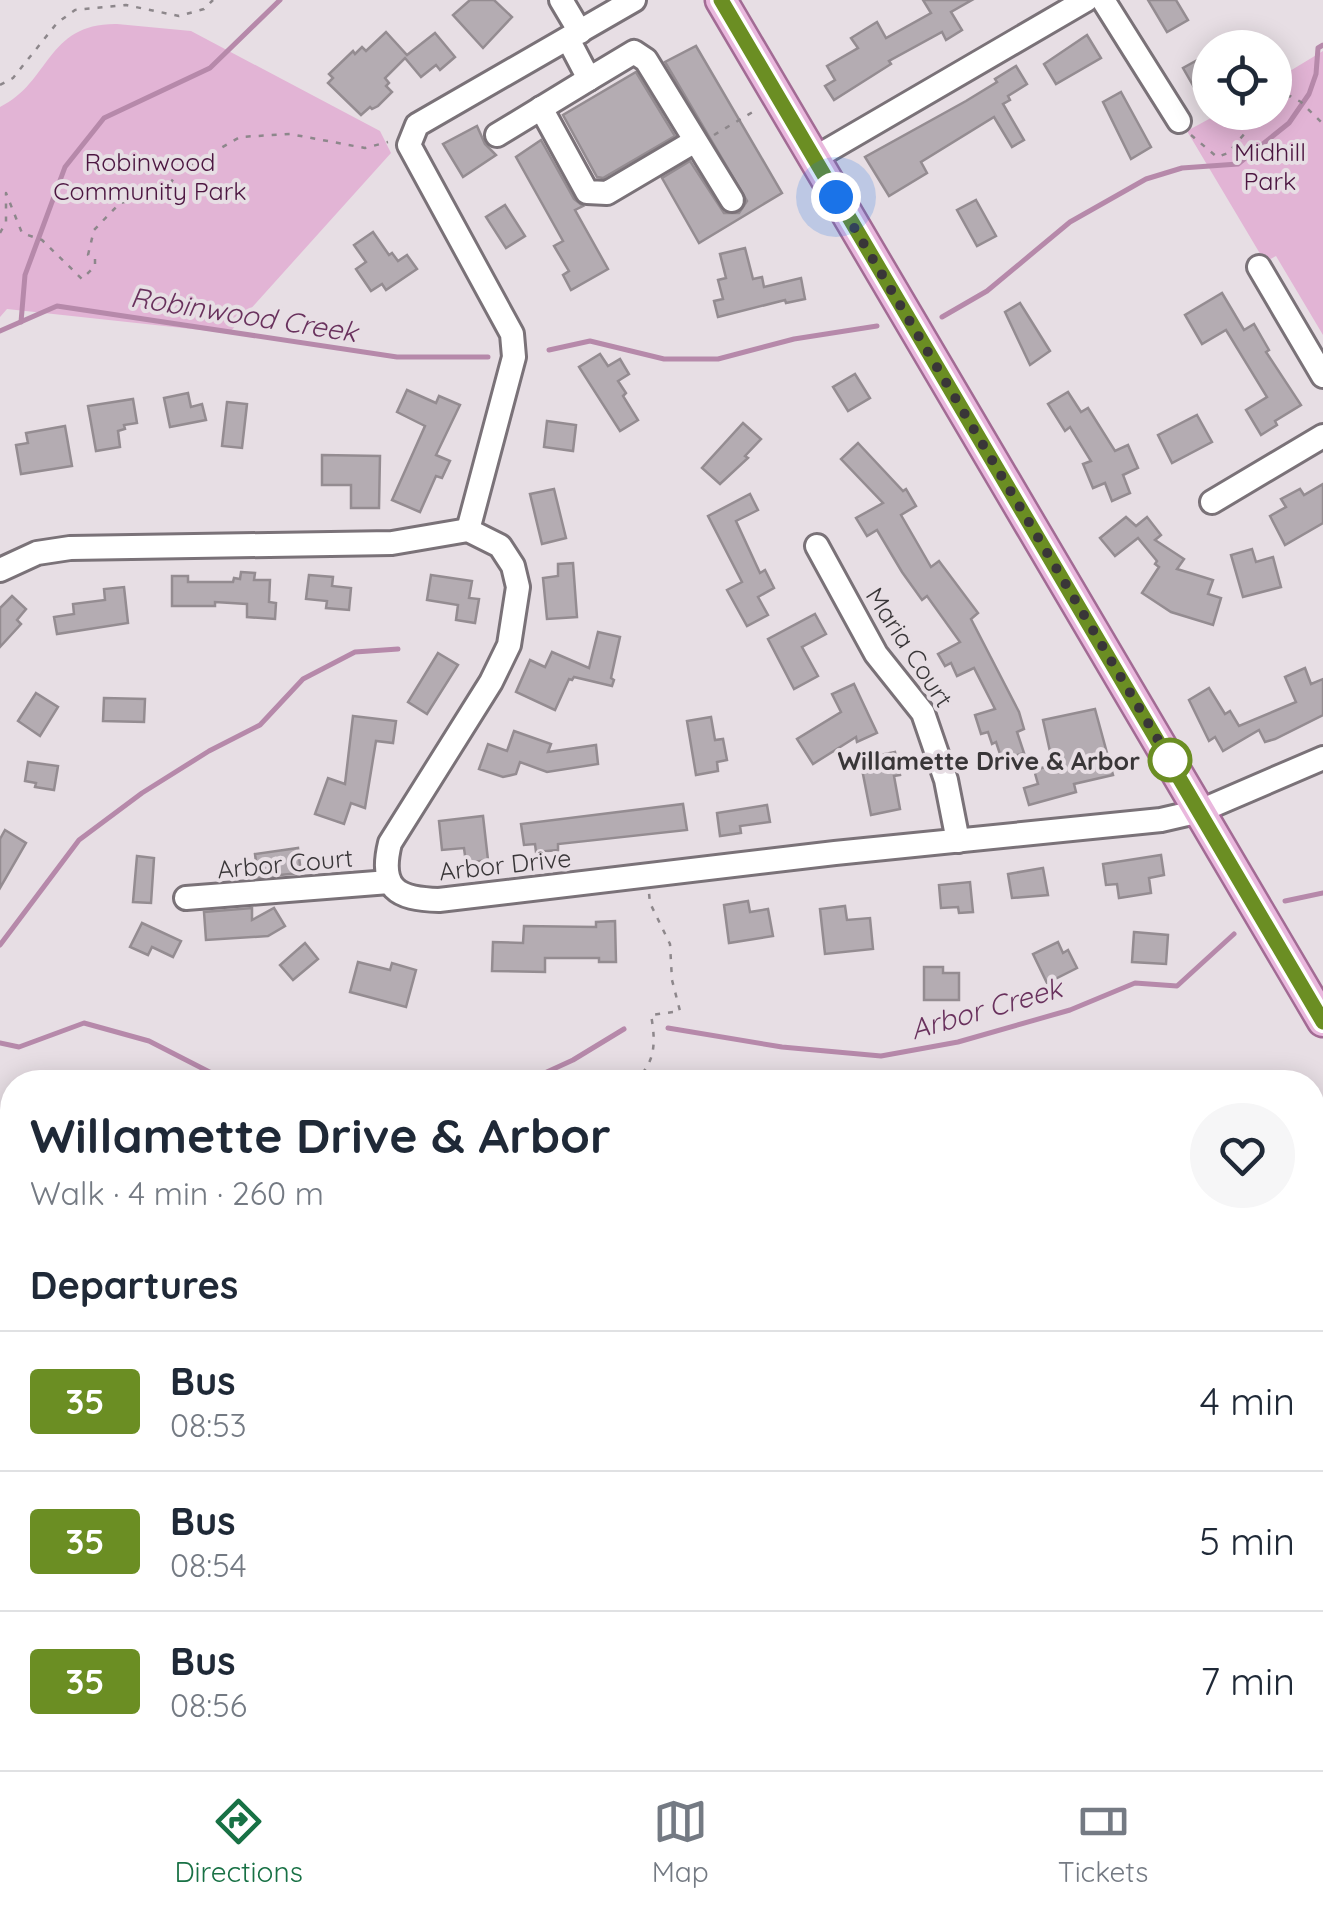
<!DOCTYPE html>
<meta charset="utf-8">
<style>
:root{--surface:#fff;--page:#f6f6f7;--text:#1f2937;--muted:#747a83;--line:#e0e1e3;--accent:#187145}
body{margin:0;font-family:Quicksand,sans-serif;background:var(--page);color:var(--text);height:100vh;display:flex;flex-direction:column;font-size:38px;white-space:nowrap}
*{box-sizing:border-box;margin:0}
p{font-size:32px;color:var(--muted)}
.icon{flex:none;width:55px;height:55px;fill:none;stroke:currentColor;stroke-width:2;stroke-linecap:round;stroke-linejoin:round}
.map{position:relative;flex:1;overflow:hidden}
.drawer{position:absolute;left:0px;top:1070px;width:1325px;height:700px;display:flex;flex-direction:column;background:var(--surface);border-radius:40px 40px 0 0;box-shadow:0 5px 25px #0003}
.drawer>*{flex:none}
.badge{padding:0 20px;border-radius:8px;font-size:35px;line-height:65px}
.tools{position:absolute;left:1192px;top:30px;display:grid;gap:20px}
.tools a{display:grid;place-items:center;width:100px;height:100px;border-radius:50%;background:var(--surface);box-shadow:0 5px 25px #0003;font-size:50px}
.you{position:absolute;width:50px;height:50px;margin:-25px;border:8px solid #fff;border-radius:50%;background:#1a73e8;box-shadow:0 0 0 15px #1a73e833}
.map>.badge{position:absolute;translate:-50% -50%;box-shadow:0 0 0 5px #fff}
h2{padding:0 30px;font-size:38px;line-height:90px}
.round{display:grid;place-items:center;flex:none;width:105px;height:105px;border-radius:52px;background:var(--page)}
.headline{display:flex;align-items:center;justify-content:space-between;height:170px;padding:0 30px}
h1{font-size:48px;font-weight:800;line-height:75px}
ul{padding:0;list-style:none}
li{display:flex;align-items:center;gap:30px;height:140px;padding:0 30px;border-top:2px solid var(--line)}
li div{flex:1}
li b{display:block;font-size:38px}
li em{font-style:normal}
li .badge{min-width:110px;font-weight:700;text-align:center}
.menu{display:flex;justify-content:space-around;align-items:center;height:140px;border-top:2px solid var(--line);background:var(--surface);font-size:28px;color:var(--muted)}
.menu a{display:grid;justify-items:center;gap:5px}
.menu .current{color:var(--accent)}
.map>svg:first-child{display:block}
.green{fill:#e2b4d5}
.lines{fill:none;stroke-linecap:round;stroke-linejoin:round}
.stream{stroke:#b689aa;stroke-width:5}
.building{fill:#b4acb2;stroke:#948c91;stroke-width:2.5}
.minor-casing{stroke:#7a7278;stroke-width:28}
.major-casing{stroke:#a26b94;stroke-width:35}
.path{stroke:#8d878b;stroke-width:2.5;stroke-dasharray:5 8;stroke-linecap:butt}
.minor{stroke:#fff;stroke-width:22}
.major{stroke:#e9b8dd;stroke-width:30}
.line-casing{stroke:#fff;stroke-width:22}
.line{stroke:#6b8e23;stroke-width:15}
.walk{stroke:#393638;stroke-width:10;stroke-dasharray:0 18}
.stop-dot{fill:#fff;stroke:#6b8e23;stroke-width:5}
.labels{text-anchor:middle;dominant-baseline:central;stroke-width:8;stroke-linejoin:round;paint-order:stroke}
.park-label{font-size:25px;fill:#4c1641;stroke:#e7dee4}
.street-label{font-size:25px;fill:#393638;stroke:#e7dee4}
.stop-label{font-size:25px;font-weight:bold;fill:#393638;stroke:#e7dee4;text-anchor:end}
.water-label{font-size:28px;font-style:italic;fill:#69315d;stroke:#e7dee4}
</style>
<div class="map">
<svg width="1323" height="1770" viewBox="0 0 1323 1770">
<rect width="100%" height="100%" fill="#e7dee4"/>
<g class="green">
<path d="M117 24 191 31 380 131 391 153 229 333 7 309 0 317V107C51 82 46 23 117 24Z"/>
<polygon points="1323,51 1323,335 1276,256 1265,262 1187,131 1220,113 1275,112 1275,80"/>
</g>
<g class="lines">
<g class="stream">
<polyline points="942,317 987,291 1070,222 1146,179 1182,168 1238,164 1289,123 1309,94 1316,74 1318,48 1323,45"/>
<polyline points="21,322 25,275 65,167 104,118 210,68 280,0"/>
<polyline points="0,331 57,306 397,357 488,357"/>
<polyline points="549,350 590,341 664,359 718,359 794,339 877,326"/>
<polyline points="1285,901 1323,893"/>
<polyline points="0,945 79,840 142,793 209,751 260,725 303,679 355,652 398,649"/>
<polyline points="668,1028 782,1047 881,1056 958,1042 1070,1010 1135,983 1177,986 1234,934"/>
<polyline points="0,1043 19,1047 84,1023 149,1041 229,1082"/>
<polyline points="525,1082 573,1060 624,1029"/>
</g>
</g>
<g class="building">
<polygon points="470,0 494,0 512,17 483,48 453,15"/>
<polygon points="923,0 972,0 951,12 962,30 946,40 942,32 889,61 891,64 834,100 825,86 835,80 827,66 858,48 851,38 877,22 886,38 931,13"/>
<polygon points="1148,0 1176,0 1188,20 1167,32"/>
<polygon points="386,32 407,55 435,33 455,57 440,70 436,65 421,77 405,58 385,78 389,83 386,86 392,92 378,106 372,109 370,107 361,115 328,83 333,78 329,74 353,51 355,54 362,47 366,51"/>
<polygon points="1087,35 1101,58 1056,84 1044,64"/>
<polygon points="696,46 782,193 699,243 662,178 690,161 724,213 739,213 747,201 665,62"/>
<polygon points="1210,53 1210,115 1183,68"/>
<polygon points="1016,66 1027,84 1008,96 1010,100 1003,104 1024,140 1012,147 994,117 921,162 927,173 889,196 865,157 966,101 997,82 995,79"/>
<polygon points="636,72 675,136 603,178 597,177 563,115"/>
<polygon points="1121,92 1151,147 1131,159 1103,102"/>
<polygon points="477,126 485,144 496,155 463,177 443,144"/>
<polygon points="541,140 574,199 583,206 575,210 608,269 571,290 563,275 569,271 554,246 563,241 516,157"/>
<polygon points="976,200 996,236 977,246 957,210"/>
<polygon points="505,205 525,236 506,248 486,217"/>
<polygon points="373,232 389,255 392,253 398,261 407,255 417,269 386,290 382,284 371,291 356,269 366,262 354,245"/>
<polygon points="745,248 753,279 762,277 764,287 801,278 805,299 786,303 785,300 718,317 714,301 723,299 718,280 726,278 720,254"/>
<polygon points="1222,293 1244,330 1254,324 1269,350 1266,352 1301,405 1275,421 1277,425 1261,435 1246,410 1267,397 1226,330 1202,344 1185,315"/>
<polygon points="1020,303 1050,351 1030,365 1005,312"/>
<polygon points="600,354 608,366 620,359 629,374 618,381 626,393 623,396 638,420 620,431 579,367"/>
<polygon points="855,374 870,398 848,411 833,387"/>
<polygon points="407,390 436,403 439,396 460,405 436,455 450,461 442,478 436,476 420,512 392,500 425,426 397,412"/>
<polygon points="1068,392 1081,412 1088,408 1115,451 1128,445 1138,468 1123,475 1130,493 1112,501 1105,483 1093,488 1083,464 1091,461 1070,427 1065,431 1048,404"/>
<polygon points="188,393 191,407 202,404 206,420 170,427 164,398"/>
<polygon points="133,399 137,423 124,425 125,429 118,431 120,447 96,451 88,406"/>
<polygon points="227,402 247,404 242,448 222,446"/>
<polygon points="1197,415 1212,442 1172,463 1158,435"/>
<polygon points="547,421 576,425 573,451 544,447"/>
<polygon points="743,423 761,439 745,456 748,458 720,484 702,468"/>
<polygon points="65,426 72,466 21,474 16,445 28,443 26,433"/>
<polygon points="858,443 903,491 906,489 916,506 901,515 931,567 939,561 978,613 971,619 1019,712 1024,729 1017,732 1024,753 1002,760 996,742 992,744 988,732 981,734 975,715 995,709 974,668 957,676 951,663 945,666 938,654 960,642 927,596 922,600 902,572 877,530 867,536 856,518 883,503 841,459"/>
<polygon points="322,455 380,456 379,508 351,508 351,485 322,485"/>
<polygon points="1323,484 1323,523 1285,545 1270,516 1286,507 1281,499 1300,489 1304,495"/>
<polygon points="554,489 566,538 542,544 530,494"/>
<polygon points="750,494 758,510 736,521 760,573 765,570 774,588 758,597 768,615 747,626 727,590 742,582 708,516"/>
<polygon points="1126,517 1136,526 1147,517 1161,535 1155,540 1184,559 1177,569 1213,580 1208,594 1221,598 1213,625 1171,612 1142,593 1159,567 1155,564 1157,561 1138,538 1115,556 1100,538"/>
<polygon points="1252,549 1256,562 1273,557 1281,587 1243,597 1231,555"/>
<polygon points="573,563 577,617 547,619 543,578 558,576 558,564"/>
<polygon points="241,572 255,573 254,580 270,580 269,602 276,603 275,619 247,617 247,604 215,602 215,606 172,606 172,576 188,576 188,582 233,582 234,578 240,579"/>
<polygon points="309,575 333,577 332,586 351,588 349,610 326,608 327,601 306,599"/>
<polygon points="431,575 472,581 469,598 479,599 475,623 456,620 458,605 427,600"/>
<polygon points="124,587 128,623 57,634 54,617 74,614 73,604 105,600 104,589"/>
<polygon points="12,596 26,609 17,620 21,624 0,647 0,608"/>
<polygon points="815,614 826,634 802,647 818,676 794,689 768,639"/>
<polygon points="598,632 620,637 611,678 614,680 612,686 574,677 572,680 569,679 555,710 516,692 530,660 545,667 552,652 589,668"/>
<polygon points="438,653 458,665 427,714 408,702"/>
<polygon points="1305,668 1311,684 1323,679 1323,715 1275,739 1265,742 1259,730 1223,751 1215,737 1209,741 1189,700 1209,688 1225,714 1230,711 1239,726 1296,702 1285,677"/>
<polygon points="854,684 877,733 857,742 856,737 813,764 797,739 841,712 832,694"/>
<polygon points="36,693 58,707 40,736 18,721"/>
<polygon points="104,698 145,699 144,722 103,721"/>
<polygon points="1095,709 1113,775 1074,784 1076,792 1029,805 1024,788 1038,784 1034,770 1053,765 1043,720"/>
<polygon points="353,716 396,721 393,743 376,741 365,808 351,803 344,824 315,814 328,778 345,784"/>
<polygon points="711,717 715,740 723,739 727,760 717,762 718,771 696,775 687,721"/>
<polygon points="514,731 551,744 548,752 596,745 598,764 547,772 520,762 516,774 503,777 479,769 488,744 507,751"/>
<polygon points="895,752 900,775 894,776 900,809 871,815 860,759"/>
<polygon points="28,762 58,766 54,790 35,787 36,783 25,781"/>
<polygon points="683,804 687,830 558,844 558,850 536,852 535,844 524,845 521,824"/>
<polygon points="767,805 770,822 740,826 741,833 720,836 717,813"/>
<polygon points="483,816 488,860 466,863 464,848 442,850 439,821"/>
<polygon points="5,830 26,843 0,888 0,839"/>
<polygon points="298,848 301,873 258,877 255,854"/>
<polygon points="1161,855 1164,875 1149,878 1151,893 1119,898 1117,884 1106,885 1103,864"/>
<polygon points="137,856 154,858 151,903 133,902"/>
<polygon points="1043,868 1048,895 1012,898 1008,874"/>
<polygon points="970,882 973,912 959,913 958,907 941,908 939,885"/>
<polygon points="748,901 750,912 768,909 773,936 729,943 724,905"/>
<polygon points="845,906 847,920 870,918 873,949 825,954 820,909"/>
<polygon points="252,908 252,920 274,908 285,926 268,936 206,940 204,912"/>
<polygon points="615,921 616,962 599,962 599,958 545,958 545,972 492,971 493,942 523,943 524,926 596,927 596,922"/>
<polygon points="142,923 181,941 173,957 152,947 148,955 130,947"/>
<polygon points="1134,932 1168,935 1166,964 1132,962"/>
<polygon points="1058,942 1063,953 1068,950 1077,968 1047,983 1033,954"/>
<polygon points="305,943 318,959 293,980 280,965"/>
<polygon points="358,962 390,970 392,963 416,970 406,1007 350,992"/>
<polygon points="924,967 943,967 943,973 959,973 959,1000 924,1000"/>
<polygon points="12,1269 12,1315 0,1316 0,1270"/>
<polygon points="0,1401 12,1402 12,1448 0,1448"/>
<polygon points="247,1758 425,1758 424,1770 247,1768"/>
<polygon points="995,1758 1057,1758 1063,1770 1002,1770"/>
<polygon points="1221,1758 1282,1758 1288,1770 1224,1770"/>
</g>
<g class="lines">
<g class="minor-casing">
<g id="minor">
<polyline points="561,0 580,32"/>
<polyline points="1103,0 1179,121"/>
<polyline points="568,39 589,79 634,52 646,60 732,200"/>
<polyline points="541,108 587,192 607,193 695,141"/>
<polyline points="497,135 589,79"/>
<polyline points="813,159 1086,0"/>
<polyline points="1259,267 1323,376"/>
<polyline points="1212,502 1323,436"/>
<polyline points="468,530 514,357 512,334 409,145 417,125 634,0"/>
<polyline points="817,546 876,654 923,713 946,780 958,841"/>
<path d="M0 570 37 553 70 548 392 543 468 530 500 546 513 566 518 587 509 645 491 682 390 843C379 888 396 899 439 900L835 853 1161 820 1200 811 1323 758"/>
<polyline points="186,898 389,882"/>
<polyline points="1312,1489 1323,1488"/>
<polyline points="0,1528 12,1529"/>
<polyline points="1312,1558 1323,1555"/>
<polyline points="1312,1722 1323,1750"/>
<polyline points="971,1758 978,1770"/>
<polyline points="226,1770 227,1758"/>
<polyline points="484,1770 485,1758"/>
</g>
</g>
<g class="major-casing">
<polyline id="major" points="721,0 1323,1021"/>
</g>
<g class="path">
<polyline points="0,85 13,78 57,23 75,10 126,5 179,16 204,9 213,0"/>
<polyline points="1275,103 1290,96 1301,102 1323,124"/>
<polyline points="714,135 756,110"/>
<polyline points="1191,135 1217,157 1228,153 1263,112"/>
<polyline points="0,233 6,222 6,193 22,233 42,240 82,279 95,266 95,259 88,255 94,230 119,204 170,184 177,173 240,137 290,134 365,148 388,142"/>
<path d="M633 1082C656 1064 656 1043 651 1015L680 1011 672 980 670 944 650 903 649 893"/>
<polyline points="1312,1516 1323,1513"/>
<polyline points="1312,1679 1319,1702"/>
<polyline points="713,1758 721,1770"/>
<polyline points="432,1770 433,1758"/>
</g>
<use href="#minor" class="minor"/>
<use href="#major" class="major"/>
</g>
<g class="lines">
<g class="line-casing">
<polyline id="line" points="721,0 1323,1022"/>
</g>
<use href="#line" class="line"/>
<polyline class="walk" points="836,197 1170,760"/>
</g>
<circle class="stop-dot" cx="1170" cy="760" r="20"/>
<g class="labels">
<g class="park-label">
<text x="1270" y="151">Midhill<tspan x="1270" dy="29">Park</tspan></text>
<text x="150" y="161">Robinwood<tspan x="150" dy="29">Community Park</tspan></text>
</g>
<g class="street-label">
<text transform="translate(910 647) rotate(57)">Maria Court</text>
<text transform="translate(285 863) rotate(-5)">Arbor Court</text>
<text transform="translate(505 864) rotate(-6)">Arbor Drive</text>
</g>
<g class="stop-label">
<text x="1140" y="760">Willamette Drive &amp; Arbor</text>
</g>
<g class="water-label">
<text transform="translate(244 314) rotate(9)">Robinwood Creek</text>
<text transform="translate(986 1008) rotate(-16)">Arbor Creek</text>
</g>
</g>
</svg>
<div class="tools">
<a><svg class="icon" aria-label="locate" viewBox="0 0 24 24"><circle cx="12" cy="12" r="6"/><path d="M12 2v4M12 18v4M2 12h4M18 12h4"/></svg></a>
</div>
<div class="you" style="left:836px;top:197px"></div>
<section class="drawer">
<div class="headline"><div><h1>Willamette Drive &amp; Arbor</h1><p>Walk · 4 min · 260 m</p></div><a class="round"><svg class="icon" aria-label="heart" viewBox="0 0 24 24"><path d="M12 20l-8-8c-3-5 5-10 8-4 3-6 11-1 8 4z"/></svg></a></div>
<h2>Departures</h2>
<ul>
<li><span class="badge" style="background:#6b8e23;color:#fff">35</span><div><b>Bus</b><p>08:53</p></div><em>4 min</em></li>
<li><span class="badge" style="background:#6b8e23;color:#fff">35</span><div><b>Bus</b><p>08:54</p></div><em>5 min</em></li>
<li><span class="badge" style="background:#6b8e23;color:#fff">35</span><div><b>Bus</b><p>08:56</p></div><em>7 min</em></li>
</ul>
</section>
</div>
<nav class="menu">
<a class="current"><svg class="icon" aria-label="directions" viewBox="0 0 24 24"><path d="M12 3l9 9-9 9-9-9zM9 14v-3h6M13 9l2 2-2 2"/></svg>Directions</a>
<a><svg class="icon" aria-label="map" viewBox="0 0 24 24"><path d="M3 6l6-2 6 2 6-2v14l-6 2-6-2-6 2zM9 4v14M15 6v14"/></svg>Map</a>
<a><svg class="icon" aria-label="tickets" viewBox="0 0 24 24"><path d="M3 7h18v10H3zM15 7v10"/></svg>Tickets</a>
</nav>
